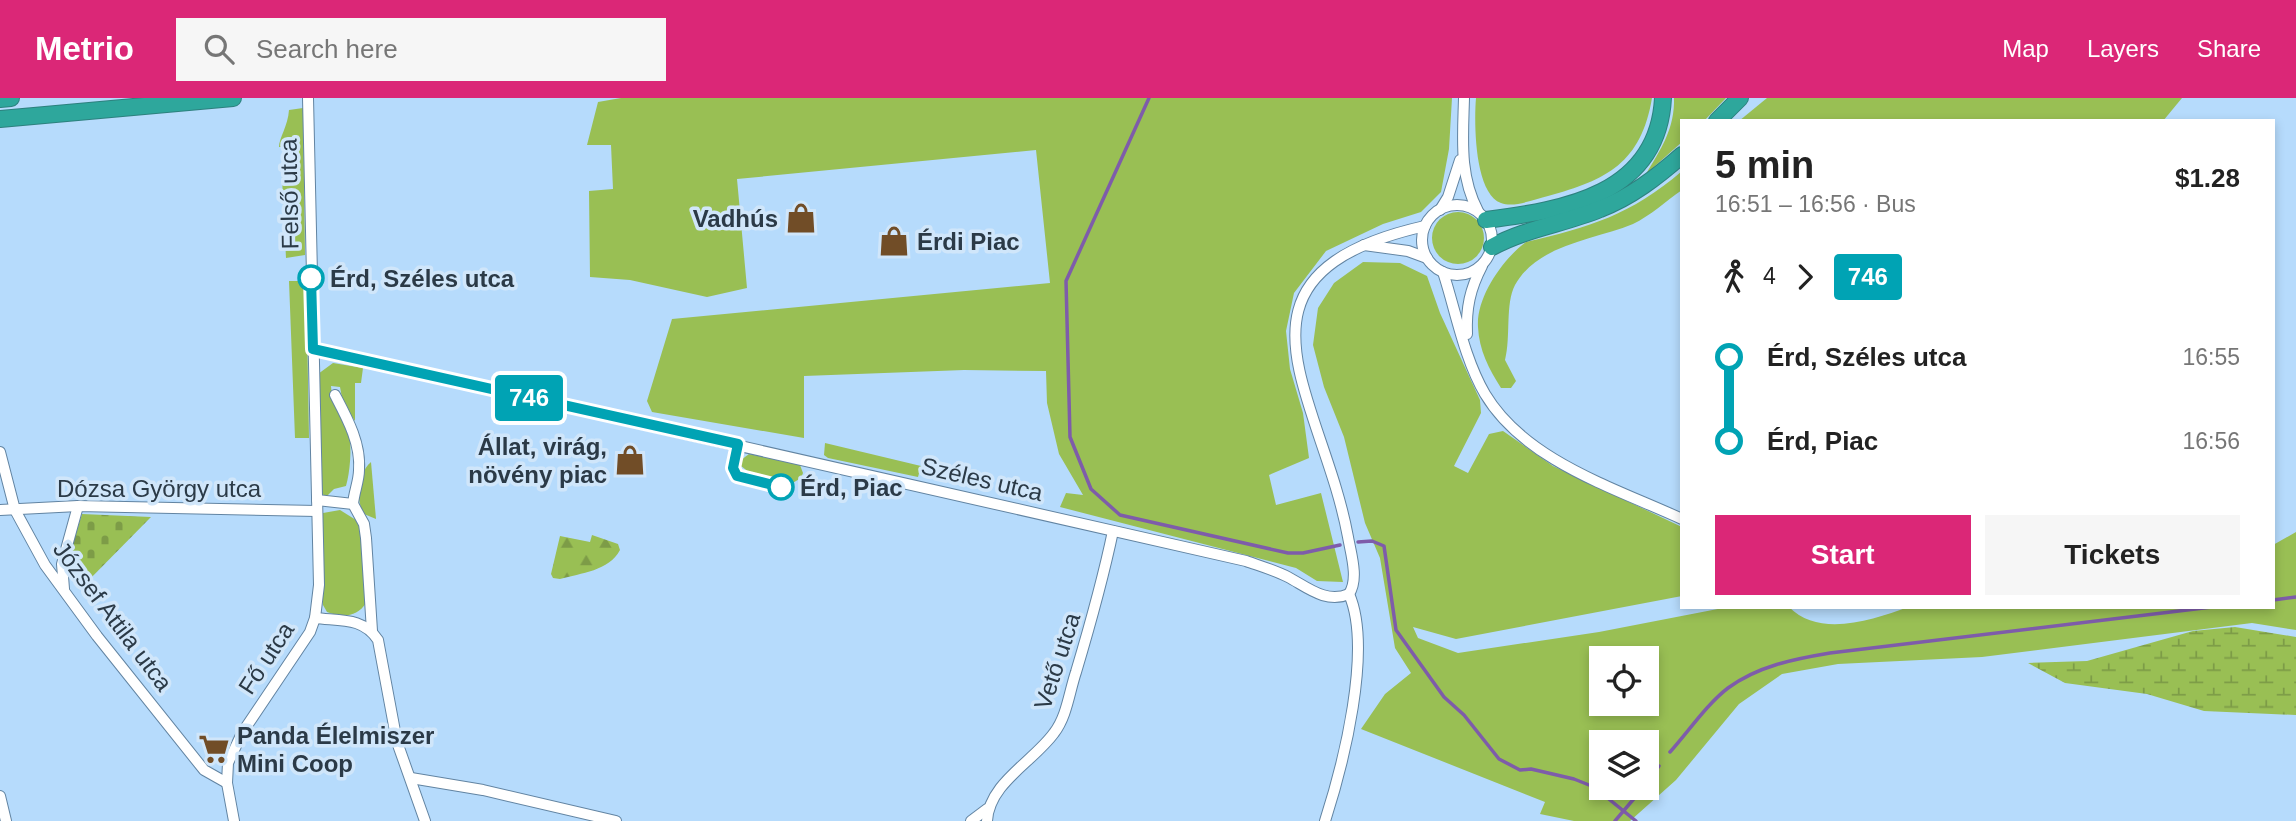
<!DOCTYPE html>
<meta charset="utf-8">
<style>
:root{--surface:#fff;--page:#f6f6f6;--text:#222;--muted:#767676;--accent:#db2777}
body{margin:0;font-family:Arial,sans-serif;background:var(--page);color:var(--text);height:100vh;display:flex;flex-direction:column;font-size:26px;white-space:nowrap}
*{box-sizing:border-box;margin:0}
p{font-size:23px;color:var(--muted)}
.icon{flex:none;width:38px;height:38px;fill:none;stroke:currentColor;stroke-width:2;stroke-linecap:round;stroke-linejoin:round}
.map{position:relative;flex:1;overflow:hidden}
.details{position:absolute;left:1680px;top:21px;width:595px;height:490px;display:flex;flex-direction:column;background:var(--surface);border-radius:0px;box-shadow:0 4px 10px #0003}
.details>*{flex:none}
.badge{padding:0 14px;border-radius:5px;font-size:24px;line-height:46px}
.tools{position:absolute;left:1589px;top:548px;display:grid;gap:14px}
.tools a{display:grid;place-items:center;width:70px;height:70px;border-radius:0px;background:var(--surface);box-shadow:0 4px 10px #0003;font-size:35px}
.map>.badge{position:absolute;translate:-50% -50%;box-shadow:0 0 0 4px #fff}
.legs{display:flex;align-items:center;gap:10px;height:77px;padding:0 35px;font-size:23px}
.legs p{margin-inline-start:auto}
.head{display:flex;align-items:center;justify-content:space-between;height:119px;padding:0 35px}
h1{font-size:38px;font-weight:800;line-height:52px}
.cta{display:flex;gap:14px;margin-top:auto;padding:14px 35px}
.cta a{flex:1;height:80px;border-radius:0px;background:var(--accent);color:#fff;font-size:28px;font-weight:800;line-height:80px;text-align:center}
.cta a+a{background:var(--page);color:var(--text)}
ul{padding:0 35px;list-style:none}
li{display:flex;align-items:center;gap:24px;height:84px;font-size:26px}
li i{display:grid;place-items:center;width:10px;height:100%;margin:0 9px;background:currentColor}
li i::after{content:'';width:18px;height:18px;margin:-9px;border:5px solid;border-radius:50%;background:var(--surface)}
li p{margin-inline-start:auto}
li:first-child i{background:linear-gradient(#0000 50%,currentColor 0)}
li:last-child i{background:linear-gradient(currentColor 50%,#0000 0)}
header{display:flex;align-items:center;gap:42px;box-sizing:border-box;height:98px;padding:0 35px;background:var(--accent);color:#fff}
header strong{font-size:33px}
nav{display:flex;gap:38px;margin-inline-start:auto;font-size:24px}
.search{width:490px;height:63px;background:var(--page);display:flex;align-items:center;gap:18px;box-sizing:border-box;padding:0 24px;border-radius:0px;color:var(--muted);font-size:26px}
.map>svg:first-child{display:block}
.green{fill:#99bf54;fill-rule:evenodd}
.forest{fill:url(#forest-firs)}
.wetland{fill:url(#wetland-marsh)}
.cemetery{fill:url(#cemetery-stones)}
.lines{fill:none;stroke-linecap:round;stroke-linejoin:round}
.stream{stroke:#7e5caa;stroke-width:3.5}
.minor-casing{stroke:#6284a2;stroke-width:12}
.highway-casing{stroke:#2d817e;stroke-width:18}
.minor{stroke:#fff;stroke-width:10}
.highway{stroke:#2ea79c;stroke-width:16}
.line-1-casing{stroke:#fff;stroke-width:16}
.line-1{stroke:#00a3b4;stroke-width:10}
.stop-1-dot{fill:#fff;stroke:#00a3b4;stroke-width:3.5}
.labels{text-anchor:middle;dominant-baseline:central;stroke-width:7;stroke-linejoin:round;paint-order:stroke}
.street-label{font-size:24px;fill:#2b3a47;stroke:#d0e6fa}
.poi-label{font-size:24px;font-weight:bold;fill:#2b3a47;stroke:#d0e6fa;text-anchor:end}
.stop-label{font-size:24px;font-weight:bold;fill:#2b3a47;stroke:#d0e6fa;text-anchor:start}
</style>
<header>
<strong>Metrio</strong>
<div class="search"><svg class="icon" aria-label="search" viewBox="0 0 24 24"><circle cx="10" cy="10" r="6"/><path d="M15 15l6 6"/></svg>Search here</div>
<nav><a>Map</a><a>Layers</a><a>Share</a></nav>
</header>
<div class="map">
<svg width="2296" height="723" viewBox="0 0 2296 723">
<defs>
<pattern id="forest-firs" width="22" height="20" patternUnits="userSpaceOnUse" patternTransform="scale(1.75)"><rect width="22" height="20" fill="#99bf54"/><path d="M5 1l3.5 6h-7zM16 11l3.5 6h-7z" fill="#7d9c47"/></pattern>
<pattern id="wetland-marsh" width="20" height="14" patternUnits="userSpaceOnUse" patternTransform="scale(1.75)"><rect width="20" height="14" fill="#99bf54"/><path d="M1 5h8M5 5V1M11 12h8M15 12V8" fill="none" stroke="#7d9c47"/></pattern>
<pattern id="cemetery-stones" width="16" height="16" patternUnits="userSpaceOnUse" patternTransform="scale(1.75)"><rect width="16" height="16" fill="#99bf54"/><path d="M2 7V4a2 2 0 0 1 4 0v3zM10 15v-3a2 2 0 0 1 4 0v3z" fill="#7d9c47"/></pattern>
</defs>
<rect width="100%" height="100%" fill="#b6dbfc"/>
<g class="green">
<polygon points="621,0 1452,0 1449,51 1441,94 1421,114 1383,126 1326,153 1294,195 1286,233 1290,271 1303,315 1309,360 1269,377 1276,407 1321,395 1343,484 1317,483 1296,470 1060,409 1066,395 1083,397 1059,356 1047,305 1046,273 964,272 804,278 804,340 652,314 647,303 672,221 1050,185 1036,52 737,81 747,190 707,199 630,182 590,179 589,93 613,91 611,47 587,47 598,4"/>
<path d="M1476 0H1652C1641 65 1607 82 1548 98 1534 101 1515 110 1501 105 1474 95 1474 23 1476 0Z"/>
<path d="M1674 0H1726L1704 23H1682V44L1646 76C1661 51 1675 30 1674 0Z"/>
<polygon points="1767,0 2182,0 2163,23 1739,23"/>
<path d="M303 10 305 157 286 160 282 80 285 53 284 49H279C279 40 288 28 289 12Z"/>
<path d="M1682 73V92C1666 103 1650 118 1633 126 1594 142 1538 146 1515 187 1505 206 1511 239 1505 262L1516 283 1511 290H1501C1489 271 1479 252 1478 229 1476 199 1503 161 1526 144 1590 129 1631 117 1682 73Z"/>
<circle cx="1458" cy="140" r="26"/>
<path d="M1363 164 1400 165 1427 178 1440 215 1480 302 1481 315 1454 368 1468 375 1489 336 1503 333 1553 368 1682 429V498L1456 541 1413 529 1418 540 1458 555 1599 534 1728 509H1789C1819 540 1873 522 1908 509H2273V447L2296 434V532L2252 525 1982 559 1838 566 1782 576 1739 606 1676 682 1630 723H1574L1540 716 1545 704 1361 631 1385 596 1411 575 1395 550 1380 460 1365 425 1344 339 1324 289 1313 247 1318 210 1334 185ZM1601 560H1647V606H1601ZM1601 644H1647V690H1601Z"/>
<polygon points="301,170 306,170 309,340 295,340 289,183 301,183"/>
<path d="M333 265 363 270 361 285H355V323L343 305 340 289 331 288C332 306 346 319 349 336 352 350 350 375 346 388L334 391 326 399 319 393 318 276Z"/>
<polygon points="825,345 921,368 918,379 828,360 824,357"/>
<polygon points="749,356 800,367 803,375 801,380 791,386 754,378 741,368 741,362"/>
<path d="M371 364 376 421 364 416C355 402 358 375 371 364Z"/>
<path d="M340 412 356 422 360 431 366 505C357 519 343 520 327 514L323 507V415Z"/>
</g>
<path class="forest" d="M592 437 618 446 620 452C609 473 581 475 560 481L553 480 551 476 560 438 590 444Z"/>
<polygon class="wetland" points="2235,529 2296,539 2296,617 2204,613 2147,596 2065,585 2028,565 2087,563 2193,533"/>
<polygon class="cemetery" points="82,416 151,419 83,488 66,466"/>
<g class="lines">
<g class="stream">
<polyline points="1149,0 1066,183 1070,339 1091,391 1120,417 1288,455 1303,455 1340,447"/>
<polyline points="1358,444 1372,443 1384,448 1396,532 1444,599 1464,617 1499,661 1520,672 1531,671 1574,681 1594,689 1636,723"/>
<polyline points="2273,502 2296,499"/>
<path d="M1670 654C1688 634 1707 606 1728 590 1758 568 1794 561 1830 555L2212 509"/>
<polyline points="1647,685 1659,668"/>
<polyline points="1615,723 1643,690"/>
</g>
<g class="minor-casing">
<g id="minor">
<path d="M1464 0C1463 40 1459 77 1478 113"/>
<circle cx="1457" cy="142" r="35"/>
<polyline points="1440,112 1448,99 1460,62"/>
<polyline points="1364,147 1408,153 1427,160"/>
<path d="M1443 174C1456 214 1464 260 1485 296 1525 363 1615 390 1682 421"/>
<path d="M1467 236C1466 210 1470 191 1482 168"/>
<path d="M313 251 1246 463C1260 468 1274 472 1288 479 1307 489 1326 506 1349 496"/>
<path d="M335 297C347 320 361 345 359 372 359 383 354 394 353 406"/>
<polyline points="0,354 15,412 45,467 97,538 204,672 227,685"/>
<polyline points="317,402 353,406 364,426 366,440 372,533"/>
<polyline points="0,412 78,408 317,413"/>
<polyline points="64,491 62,466 78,408"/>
<path d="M1349 496C1359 481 1351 456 1348 439 1322 297 1209 177 1425 128"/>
<path d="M315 520C340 523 363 519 378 542L397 644 425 723"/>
<polyline points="411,680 483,692 616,723"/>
<polyline points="0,698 6,723"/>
<polyline points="234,723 227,685 228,665 242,635 310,534 315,520 319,487 308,0"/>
<polyline points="971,723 987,711"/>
<path d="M987 723C989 685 1033 664 1054 635 1067 618 1069 595 1076 574 1090 527 1103 481 1113 433"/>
<path d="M1325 723C1343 667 1373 551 1349 496"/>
</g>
</g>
<g class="highway-casing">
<g id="highway">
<polyline points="0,1 11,0"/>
<polyline points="0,21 233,0"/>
<polyline points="1717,23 1740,0"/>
<path d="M1486 122C1564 112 1658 97 1663 0"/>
<path d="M1492 149C1527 130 1564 126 1600 111 1631 99 1657 79 1682 57"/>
</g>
</g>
<use href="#minor" class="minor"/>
<use href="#highway" class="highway"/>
</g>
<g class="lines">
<g class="line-1-casing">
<polyline id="line-1" points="311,180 313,251 738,346 733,370 737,378 781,389"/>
</g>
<use href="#line-1" class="line-1"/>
</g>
<defs>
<g id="shop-bare" transform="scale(2.415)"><path d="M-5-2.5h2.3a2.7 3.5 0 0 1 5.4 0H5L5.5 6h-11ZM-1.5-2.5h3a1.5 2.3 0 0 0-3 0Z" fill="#714d27" stroke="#d0e6fa" stroke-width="2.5" paint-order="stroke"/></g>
<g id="supermarket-bare" transform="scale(2.415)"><path d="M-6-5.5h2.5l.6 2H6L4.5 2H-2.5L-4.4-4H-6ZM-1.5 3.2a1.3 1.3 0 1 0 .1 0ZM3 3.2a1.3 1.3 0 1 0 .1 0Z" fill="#714d27" stroke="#d0e6fa" stroke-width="2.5" paint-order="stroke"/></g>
</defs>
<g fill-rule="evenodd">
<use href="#shop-bare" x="801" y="120"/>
<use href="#shop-bare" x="894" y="143"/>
<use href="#shop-bare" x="630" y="362"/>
<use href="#supermarket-bare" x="214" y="651"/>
</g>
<g class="stop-1-dot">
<circle cx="311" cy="180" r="12"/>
<circle cx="781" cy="389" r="12"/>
</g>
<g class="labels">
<g class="street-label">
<text transform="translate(289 96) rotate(-91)">Felső utca</text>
<text transform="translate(982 381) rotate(13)">Széles utca</text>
<text x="159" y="390">Dózsa György utca</text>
<text transform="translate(113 518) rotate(53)">József Attila utca</text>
<text transform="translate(266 560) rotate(-57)">Fő utca</text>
<text transform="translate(1057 563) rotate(-72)">Vető utca</text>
</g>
<g class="poi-label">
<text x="778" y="120">Vadhús</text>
<text x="917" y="143" text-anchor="start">Érdi Piac</text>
<text x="607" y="348">Állat, virág,<tspan x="607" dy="28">növény piac</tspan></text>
<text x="237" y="637" text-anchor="start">Panda Élelmiszer<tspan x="237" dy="28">Mini Coop</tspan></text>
</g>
<g class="stop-label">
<text x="330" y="180">Érd, Széles utca</text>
<text x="800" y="389">Érd, Piac</text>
</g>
</g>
</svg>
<div class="tools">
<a><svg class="icon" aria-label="locate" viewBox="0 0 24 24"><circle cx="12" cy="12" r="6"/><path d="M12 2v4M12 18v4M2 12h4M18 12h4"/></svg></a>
<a><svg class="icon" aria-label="layers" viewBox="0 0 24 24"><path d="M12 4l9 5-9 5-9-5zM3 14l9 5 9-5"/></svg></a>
</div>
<b class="badge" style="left:529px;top:300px;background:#00a3b4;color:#fff">746</b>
<section class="details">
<div class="head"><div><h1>5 min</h1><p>16:51 – 16:56 · Bus</p></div><b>$1.28</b></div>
<div class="legs"><svg class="icon" aria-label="walk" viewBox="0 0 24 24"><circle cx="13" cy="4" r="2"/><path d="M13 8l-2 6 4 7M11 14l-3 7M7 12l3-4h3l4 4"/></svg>4<svg class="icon" aria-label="forward" viewBox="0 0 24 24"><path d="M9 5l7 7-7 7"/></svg><b class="badge" style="background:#00a3b4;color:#fff">746</b></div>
<ul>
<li><i style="color:#00a3b4"></i><b>Érd, Széles utca</b><p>16:55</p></li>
<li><i style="color:#00a3b4"></i><b>Érd, Piac</b><p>16:56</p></li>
</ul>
<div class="cta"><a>Start</a><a>Tickets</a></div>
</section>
</div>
